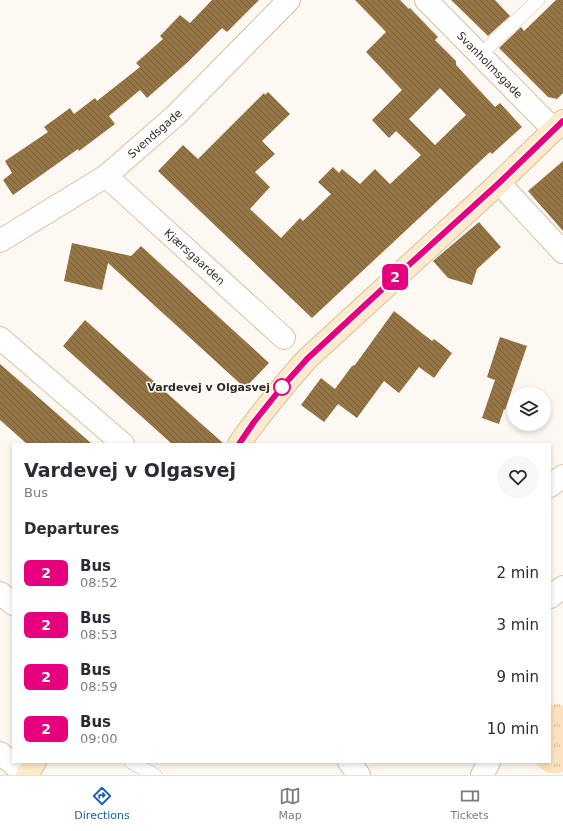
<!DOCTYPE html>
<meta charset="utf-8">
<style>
:root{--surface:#fff;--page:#f7f7f7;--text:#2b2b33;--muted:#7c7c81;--line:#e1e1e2;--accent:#1a60b0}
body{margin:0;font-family:"DejaVu Sans",sans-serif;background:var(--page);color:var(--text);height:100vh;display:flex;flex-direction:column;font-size:15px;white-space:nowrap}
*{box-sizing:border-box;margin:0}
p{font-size:13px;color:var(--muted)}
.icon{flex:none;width:22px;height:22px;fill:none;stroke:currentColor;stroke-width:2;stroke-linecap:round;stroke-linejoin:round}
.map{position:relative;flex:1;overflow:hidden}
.sheet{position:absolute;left:12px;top:443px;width:539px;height:320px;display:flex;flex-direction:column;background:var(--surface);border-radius:0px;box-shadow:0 2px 6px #0003}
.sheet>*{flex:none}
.badge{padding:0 8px;border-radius:6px;font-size:14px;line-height:26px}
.controls{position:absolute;left:507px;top:387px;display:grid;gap:8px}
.controls a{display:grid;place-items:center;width:44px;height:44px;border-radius:50%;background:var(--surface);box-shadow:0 2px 6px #0003;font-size:20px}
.map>.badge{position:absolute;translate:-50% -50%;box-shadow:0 0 0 2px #fff}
h2{padding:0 12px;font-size:15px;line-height:36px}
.round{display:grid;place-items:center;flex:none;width:42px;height:42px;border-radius:21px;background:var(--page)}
.headline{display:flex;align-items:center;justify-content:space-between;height:68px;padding:0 12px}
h1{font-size:19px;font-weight:700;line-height:30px}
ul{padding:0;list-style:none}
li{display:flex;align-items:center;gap:12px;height:52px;padding:0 12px}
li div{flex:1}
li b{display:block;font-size:15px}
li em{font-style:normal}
li .badge{min-width:44px;font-weight:700;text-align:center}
.tabs{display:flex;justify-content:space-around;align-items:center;height:56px;border-top:1px solid var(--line);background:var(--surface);font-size:11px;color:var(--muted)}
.tabs a{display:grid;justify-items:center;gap:2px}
.tabs .active{color:var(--accent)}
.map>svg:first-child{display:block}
.park{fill:url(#park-tufts)}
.building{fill:url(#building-back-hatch);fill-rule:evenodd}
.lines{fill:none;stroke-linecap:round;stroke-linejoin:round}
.lane-casing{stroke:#d7c0a1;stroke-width:14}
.street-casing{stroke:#d7c0a1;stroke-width:24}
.secondary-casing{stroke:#d7c0a1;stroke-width:24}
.lane{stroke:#fff;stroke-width:13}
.street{stroke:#fff;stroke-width:22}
.secondary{stroke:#ffebcc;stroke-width:22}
.line-casing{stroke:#fff;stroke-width:9}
.line{stroke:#e6007e;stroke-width:6}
.stop-dot{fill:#fff;stroke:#e6007e;stroke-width:2}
.labels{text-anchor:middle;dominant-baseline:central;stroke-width:3;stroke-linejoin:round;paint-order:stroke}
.street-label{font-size:11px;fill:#332a1e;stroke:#fff}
.stop-label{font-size:11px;font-weight:bold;fill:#332a1e;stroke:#fff;text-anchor:end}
</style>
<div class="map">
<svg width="563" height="775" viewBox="0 0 563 775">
<defs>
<pattern id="park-tufts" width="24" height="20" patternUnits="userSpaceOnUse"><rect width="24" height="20" fill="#fce1bd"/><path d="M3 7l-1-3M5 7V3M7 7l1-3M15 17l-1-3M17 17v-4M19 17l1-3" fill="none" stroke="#d8c1a2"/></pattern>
<pattern id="building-back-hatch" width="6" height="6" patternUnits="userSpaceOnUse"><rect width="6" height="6" fill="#957445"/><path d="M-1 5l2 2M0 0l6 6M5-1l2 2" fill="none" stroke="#7a5f39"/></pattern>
</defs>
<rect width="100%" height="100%" fill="#fdf8f2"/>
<path class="park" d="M559 704 563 706V772C548 775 544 773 535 762H550V705Z"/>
<g class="building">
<polygon points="212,0 259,0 227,32 222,28 189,61 147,98 140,90 109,116 115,124 79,151 78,149 13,195 3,180 12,173 5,161 48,132 44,127 70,108 74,114 95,98 97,101 140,67 136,63 163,39 160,36 180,15 190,23"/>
<path d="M355 0H400L409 9 410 8 438 37 435 40 456 61V65L495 107 500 103 522 127 492 154 490 152 312 318 158 171 183 145 198 159 264 93 265 95 268 92 290 114 262 141 275 154 255 172 270 187 250 209 281 238 300 218 303 221 331 194 318 182 333 167 339 173 342 169 360 184 375 169 390 184 421 155 396 131 389 138 372 120 402 90 366 52 386 32ZM440 88 466 115 435 145 409 119Z"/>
<polygon points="451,0 495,0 510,16 488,36"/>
<polygon points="556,0 563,0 563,93 557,99 548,97 499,48 521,27 524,31"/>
<polygon points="563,161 563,231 528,191"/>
<polygon points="479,222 501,247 477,269 472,285 448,278 433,261"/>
<polygon points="72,243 131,256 141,246 269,363 245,388 108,263 102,290 64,281"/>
<polygon points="394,311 432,341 434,339 452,353 434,378 419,367 399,393 384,381 357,418 338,404 324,422 301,405 321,378 335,389 352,366 355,365"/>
<polygon points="85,320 224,444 172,444 63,346"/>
<polygon points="500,337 527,346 505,410 504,409 499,424 482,418 495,380 487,377"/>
<polygon points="0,364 92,444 27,444 0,420"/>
</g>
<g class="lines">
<g class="lane-casing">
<g id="lane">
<polyline points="480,55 538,0"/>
<polyline points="131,762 155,775"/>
</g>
</g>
<g class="street-casing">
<g id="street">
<path id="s1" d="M426 0 554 130"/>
<path id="s2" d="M106 176 284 338"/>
<polyline points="499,183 563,252"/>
<path id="s3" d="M0 241 106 176 176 115 289 0"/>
<polyline points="0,338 123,444"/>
<polyline points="550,486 563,476"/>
<polyline points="0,593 13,604"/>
<polyline points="550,597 563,587"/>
<polyline points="0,753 26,775"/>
<polyline points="349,762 359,775"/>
<polyline points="482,775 489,762"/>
</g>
</g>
<g class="secondary-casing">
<g id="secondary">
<path d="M239 444C260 414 283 386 307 359L499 183 563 121"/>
<polyline points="27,775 35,762"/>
</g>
</g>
<use href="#lane" class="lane"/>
<use href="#street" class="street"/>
<use href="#secondary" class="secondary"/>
</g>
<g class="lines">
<g class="line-casing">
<polyline id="line" points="239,444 254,422 282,387 307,359 378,293 499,183 563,121"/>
</g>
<use href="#line" class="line"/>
</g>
<circle class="stop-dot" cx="282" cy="387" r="8"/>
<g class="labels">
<g class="street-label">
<text stroke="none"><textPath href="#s1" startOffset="91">Svanholmsgade</textPath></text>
<text stroke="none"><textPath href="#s3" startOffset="189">Svendsgade</textPath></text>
<text stroke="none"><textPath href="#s2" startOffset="120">Kjærsgaarden</textPath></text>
</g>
<g class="stop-label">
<text x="270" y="387">Vardevej v Olgasvej</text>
</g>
</g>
</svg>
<div class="controls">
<a><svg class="icon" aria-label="layers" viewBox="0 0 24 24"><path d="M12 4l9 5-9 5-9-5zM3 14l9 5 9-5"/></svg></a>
</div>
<b class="badge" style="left:395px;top:277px;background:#e6007e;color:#fff">2</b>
<section class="sheet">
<div class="headline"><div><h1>Vardevej v Olgasvej</h1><p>Bus</p></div><a class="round"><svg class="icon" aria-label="heart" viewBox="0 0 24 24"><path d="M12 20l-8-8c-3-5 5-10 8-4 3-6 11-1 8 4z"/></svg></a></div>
<h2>Departures</h2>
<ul>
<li><span class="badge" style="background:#e6007e;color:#fff">2</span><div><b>Bus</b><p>08:52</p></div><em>2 min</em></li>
<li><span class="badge" style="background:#e6007e;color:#fff">2</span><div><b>Bus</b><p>08:53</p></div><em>3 min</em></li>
<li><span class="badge" style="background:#e6007e;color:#fff">2</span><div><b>Bus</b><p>08:59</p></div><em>9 min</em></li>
<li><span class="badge" style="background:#e6007e;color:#fff">2</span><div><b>Bus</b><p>09:00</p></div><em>10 min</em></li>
</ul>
</section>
</div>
<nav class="tabs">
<a class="active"><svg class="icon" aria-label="directions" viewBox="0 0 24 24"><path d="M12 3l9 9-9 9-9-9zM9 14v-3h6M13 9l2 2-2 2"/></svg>Directions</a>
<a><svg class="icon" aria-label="map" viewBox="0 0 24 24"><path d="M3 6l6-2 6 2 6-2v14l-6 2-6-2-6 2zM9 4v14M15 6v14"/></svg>Map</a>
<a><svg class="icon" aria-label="tickets" viewBox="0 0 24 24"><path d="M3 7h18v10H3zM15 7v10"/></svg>Tickets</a>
</nav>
